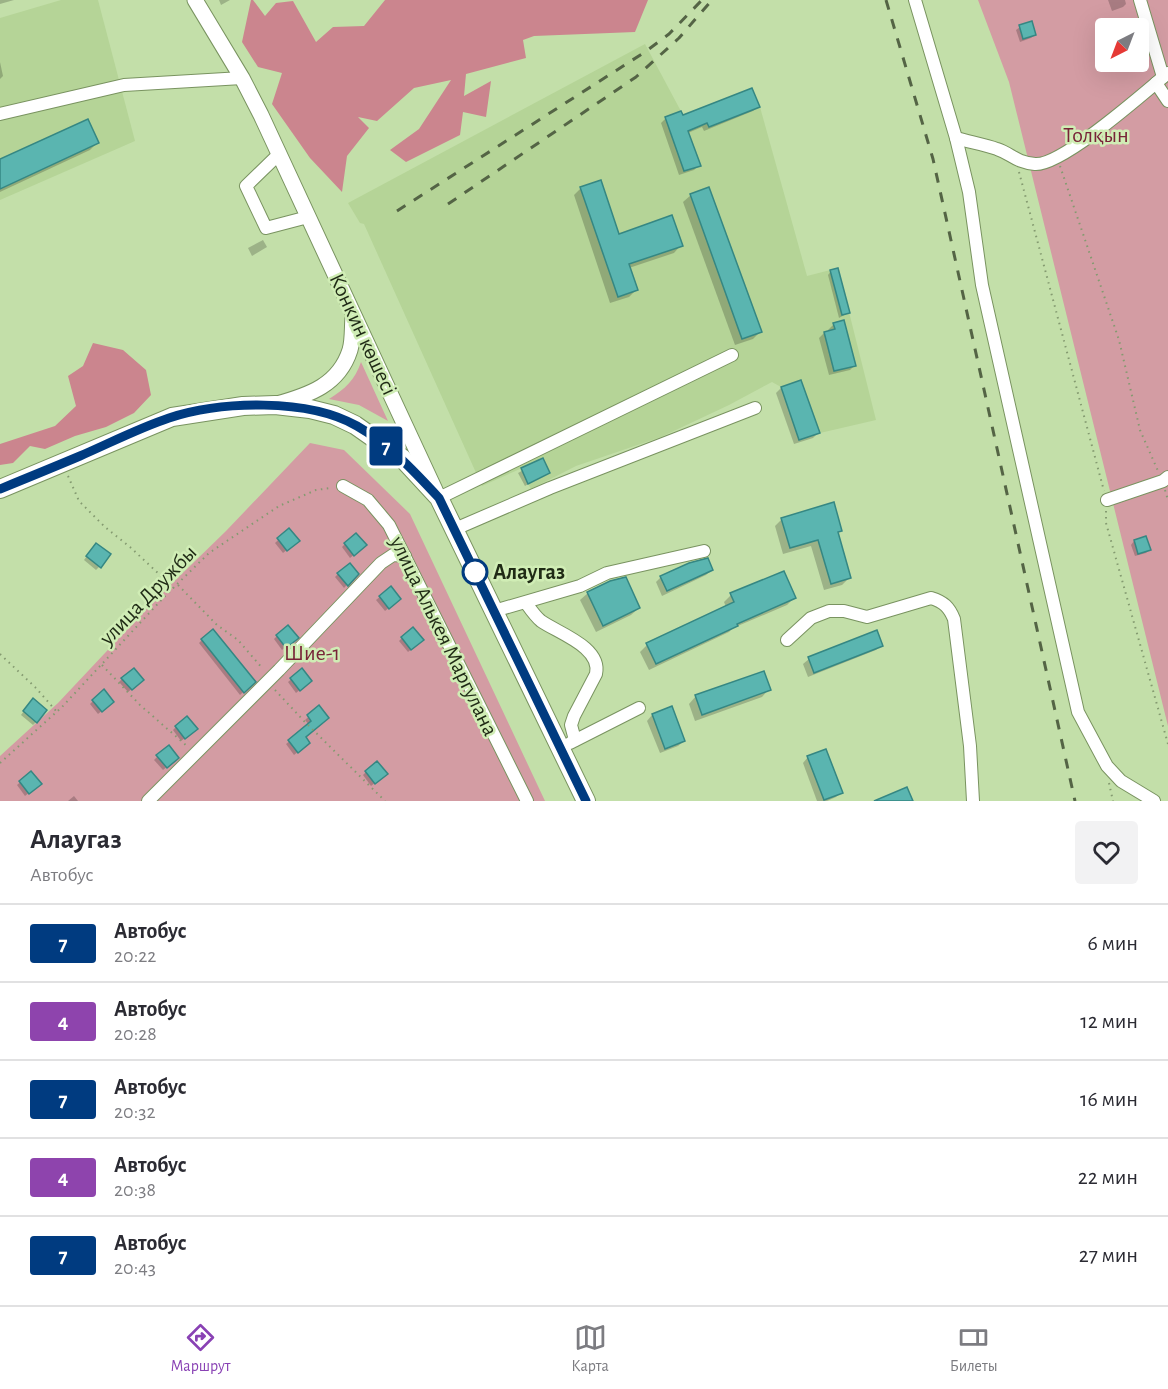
<!DOCTYPE html>
<html lang="ru">
<meta charset="utf-8">
<style>
:root{--surface:#fff;--page:#f2f2f3;--text:#2b2b33;--muted:#7c7c81;--line:#e1e1e2;--accent:#8941b4}
body{margin:0;font-family:"Alegreya Sans",sans-serif;background:var(--page);color:var(--text);height:100vh;display:flex;flex-direction:column;font-size:22px;white-space:nowrap}
*{box-sizing:border-box;margin:0}
p{font-size:20px;color:var(--muted)}
.icon{flex:none;width:33px;height:33px;fill:none;stroke:currentColor;stroke-width:2;stroke-linecap:round;stroke-linejoin:round}
.map{position:relative;height:801px;overflow:hidden}
.drawer{display:flex;flex-direction:column;background:var(--surface);flex:1}
.drawer>*{flex:none}
.badge{padding:0 12px;border-radius:4px;font-size:21px;line-height:39px}
.needle{width:39px;rotate:222deg}
.tools{position:absolute;left:1095px;top:18px;display:grid;gap:12px}
.tools a{display:grid;place-items:center;width:54px;height:54px;border-radius:6px;background:var(--surface);box-shadow:0 6px 24px #0002;font-size:30px}
.map>.badge{position:absolute;translate:-50% -50%;box-shadow:0 0 0 3px #fff}
.round{display:grid;place-items:center;flex:none;width:63px;height:63px;border-radius:6px;background:var(--page)}
.headline{display:flex;align-items:center;justify-content:space-between;height:102px;padding:0 30px}
h1{font-size:28px;font-weight:700;line-height:45px}
ul{padding:0;list-style:none}
li{display:flex;align-items:center;gap:18px;height:78px;padding:0 30px;border-top:2px solid var(--line)}
li div{flex:1}
li b{display:block;font-size:22px}
li em{font-style:normal}
li .badge{min-width:66px;font-weight:700;text-align:center}
.tab-bar{display:flex;justify-content:space-around;align-items:center;height:84px;border-top:2px solid var(--line);background:var(--surface);font-size:16px;color:var(--muted)}
.tab-bar a{display:grid;justify-items:center;gap:3px}
.tab-bar .selected{color:var(--accent)}
.map>svg:first-child{display:block}
.built{fill:#b5d497}
.green{fill:#d39ca3;fill-rule:evenodd}
.forest{fill:#cb858e}
.shadow{fill:#0003}
.building{fill:#5ab5b0;stroke:#358783;stroke-width:1.5}
.lines{fill:none;stroke-linecap:round;stroke-linejoin:round}
.minor-casing{stroke:#799360;stroke-width:14}
.major-casing{stroke:#799360;stroke-width:17}
.highway-casing{stroke:#799360;stroke-width:20}
.path{stroke:#849a70;stroke-width:2;stroke-dasharray:1.5 4.5;stroke-linecap:butt}
.minor{stroke:#fff;stroke-width:12}
.major{stroke:#fff;stroke-width:15}
.highway{stroke:#fff;stroke-width:18}
.rail{stroke:#546445;stroke-width:3;stroke-dasharray:10 10;stroke-linecap:butt}
.line-casing{stroke:#fff;stroke-width:14}
.line{stroke:#003b80;stroke-width:9}
.stop-dot{fill:#fff;stroke:#003b80;stroke-width:3}
.labels{text-anchor:middle;dominant-baseline:central;stroke-width:5;stroke-linejoin:round;paint-order:stroke}
.park-label{font-size:22px;fill:#782438;stroke:#d0edb5}
.street-label{font-size:22px;fill:#1f2a15;stroke:#d0edb5}
.stop-label{font-size:22px;font-weight:bold;fill:#1f2a15;stroke:#d0edb5;text-anchor:start}
</style>
<div class="map">
<svg width="1168" height="801" viewBox="0 0 1168 801">
<rect width="100%" height="100%" fill="#c3dfa9"/>
<g class="built">
<polygon points="61,0 98,0 135,141 0,200 0,18"/>
<polygon points="645,44 683,115 752,88 760,107 807,276 838,268 876,420 820,433 799,440 781,387 772,382 729,405 661,437 576,466 531,489 520,469 482,486 364,224 360,223 348,203"/>
</g>
<g class="green">
<path d="M978 0H1168V726L1009 82ZM1106 28H1138V62H1106Z"/>
<path d="M361 362 388 421 359 405 329 399C345 389 355 380 361 362Z"/>
<polygon points="310,443 344,450 410,514 545,801 0,801 0,756 58,703 152,603 226,531"/>
</g>
<g class="forest">
<polygon points="251,0 253,0 265,16 276,3 293,1 316,42 333,27 364,26 385,0 648,0 635,32 534,36 523,40 526,58 466,74 464,96 491,81 486,117 463,112 460,135 406,162 390,150 419,129 451,80 414,88 377,121 358,117 369,128 347,156 342,192 310,158 272,104 282,73 258,67 242,42"/>
<polygon points="93,343 123,350 146,370 151,395 134,413 106,427 75,436 45,449 30,446 13,463 0,465 0,444 55,426 76,406 68,376 83,366"/>
</g>
<g class="shadow">
<polygon points="0,0 14,0 0,4"/>
<polygon points="219,0 230,0 221,5"/>
<polygon points="1108,0 1125,0 1126,4 1123,7 1112,11"/>
<polygon points="1020,27 1035,35 1031,38 1020,42 1016,30"/>
<polygon points="0,62 3,76 0,79"/>
<polygon points="758,107 753,111 704,131 702,127 688,133 699,165 694,170 679,175 661,123 666,118"/>
<polygon points="97,143 90,150 0,192 0,160"/>
<polygon points="581,188 618,236 681,245 674,253 629,268 636,290 629,297 610,303 574,195"/>
<polygon points="691,195 760,332 753,339 735,345 683,202"/>
<polygon points="263,240 267,247 252,256 248,248"/>
<polygon points="831,271 848,313 839,318 828,275"/>
<polygon points="834,324 855,365 850,370 829,375 819,338 824,333 829,332 828,330"/>
<polygon points="800,382 818,433 813,438 794,444 776,393 781,388"/>
<polygon points="542,460 548,472 525,486 518,473"/>
<polygon points="782,519 840,530 837,534 849,578 842,585 824,590 811,546 783,554 775,526"/>
<polygon points="289,530 294,544 283,553 275,543"/>
<polygon points="1146,538 1149,550 1146,553 1135,556 1131,545 1134,541"/>
<polygon points="345,544 361,549 350,558 342,547"/>
<polygon points="93,548 99,567 96,570 84,560"/>
<polygon points="712,570 706,575 662,596 656,582 661,577"/>
<polygon points="338,574 357,574 344,588 335,577"/>
<polygon points="391,588 396,602 385,611 376,600"/>
<polygon points="588,593 639,608 631,615 596,632 580,600"/>
<polygon points="731,595 794,598 787,605 733,628 729,632 649,670 640,652 647,645 726,607 724,602"/>
<polygon points="277,636 293,641 282,650 274,639"/>
<polygon points="402,638 419,643 408,652 399,641"/>
<polygon points="202,640 254,682 240,695 199,643"/>
<polygon points="881,645 876,650 808,677 803,664 809,659"/>
<polygon points="302,670 307,684 296,693 288,682"/>
<polygon points="122,679 139,683 128,692 119,682"/>
<polygon points="769,689 762,697 695,721 689,704 696,696"/>
<polygon points="93,701 109,705 98,714 90,704"/>
<polygon points="30,703 36,722 33,725 21,715"/>
<polygon points="319,707 304,737 305,746 294,755 286,744 309,725 305,720"/>
<polygon points="671,708 684,741 678,746 660,753 647,721 652,715"/>
<polygon points="176,727 193,732 181,741 173,730"/>
<polygon points="157,757 174,761 163,770 154,760"/>
<polygon points="808,757 841,792 836,797 827,801 817,801 803,763"/>
<polygon points="366,772 382,777 371,786 363,775"/>
<polygon points="31,773 36,787 25,796 17,785"/>
<polygon points="74,796 78,801 68,801"/>
</g>
<g class="building">
<polygon points="1032,21 1036,35 1023,39 1019,25"/>
<polygon points="752,88 760,107 709,127 707,123 688,131 701,166 684,171 665,117 681,111 683,115"/>
<polygon points="88,119 99,143 0,189 0,159"/>
<polygon points="601,180 619,234 672,215 683,246 629,264 638,290 618,297 580,187"/>
<polygon points="709,187 762,332 742,339 690,194"/>
<polygon points="838,268 850,313 842,315 830,270"/>
<polygon points="844,320 856,366 834,371 824,332 835,329 833,323"/>
<polygon points="801,380 820,433 799,440 781,387"/>
<polygon points="543,458 550,473 528,484 521,468"/>
<polygon points="834,502 842,531 838,532 851,578 831,584 818,540 790,548 781,518"/>
<polygon points="289,528 300,541 287,551 277,538"/>
<polygon points="356,533 367,545 354,556 344,543"/>
<polygon points="1146,536 1151,550 1138,554 1134,540"/>
<polygon points="96,543 111,554 101,568 86,556"/>
<polygon points="708,558 713,570 667,591 660,576 689,563"/>
<polygon points="350,563 359,574 348,586 337,573"/>
<polygon points="784,571 796,598 737,624 738,626 656,664 646,643 734,602 730,593"/>
<polygon points="626,577 640,608 603,626 587,592 610,581"/>
<polygon points="391,586 401,599 389,609 379,596"/>
<polygon points="288,625 299,638 286,648 276,635"/>
<polygon points="413,627 424,640 411,650 401,637"/>
<polygon points="213,629 256,682 244,693 201,639"/>
<polygon points="877,630 883,646 814,673 808,657"/>
<polygon points="134,668 144,680 132,690 121,678"/>
<polygon points="302,668 312,681 300,691 290,678"/>
<polygon points="764,671 771,690 702,715 695,695"/>
<polygon points="104,689 114,702 102,712 92,700"/>
<polygon points="33,698 47,710 37,723 23,711"/>
<polygon points="319,705 329,718 306,737 310,743 298,753 288,740 311,721 307,715"/>
<polygon points="672,706 685,741 665,749 652,714"/>
<polygon points="187,716 198,729 185,739 175,726"/>
<polygon points="169,745 179,758 167,768 156,755"/>
<polygon points="826,749 843,793 824,800 807,756"/>
<polygon points="377,761 388,774 375,784 365,771"/>
<polygon points="31,771 42,784 29,794 19,781"/>
<polygon points="907,787 913,801 874,801"/>
</g>
<g class="lines">
<g class="minor-casing">
<g id="minor">
<polyline points="915,0 956,138 969,192 982,285 1078,712 1107,766 1121,781 1154,801"/>
<polyline points="1140,0 1163,77"/>
<polyline points="1156,83 1168,101"/>
<polyline points="0,114 124,85 242,78"/>
<path d="M956 138C969 142 984 144 997 149 1012 154 1015 162 1035 164 1062 166 1145 92 1168 73"/>
<polyline points="279,154 246,186 266,228 308,217"/>
<polyline points="343,486 368,500 389,525 527,801"/>
<polyline points="439,498 732,355"/>
<polyline points="1107,500 1163,481 1168,477"/>
<polyline points="455,529 550,488 755,408"/>
<path d="M526 603C531 610 535 616 541 621 558 633 602 647 596 674L574 716 571 725 575 740"/>
<polyline points="494,611 580,586 607,573 704,551"/>
<path d="M787 640 811 618 829 611H844L867 617 931 598C944 602 949 607 954 619L970 746 973 801"/>
<polyline points="570,743 639,708"/>
<polyline points="148,801 279,670 381,563 393,555 405,556"/>
</g>
</g>
<g class="major-casing">
<g id="major">
<polyline points="195,0 242,78 261,115 435,490"/>
<path d="M277 404C309 395 339 385 350 350 353 340 352 327 353 317"/>
</g>
</g>
<g class="highway-casing">
<polyline id="highway" points="0,489 172,417 243,406 275,405 310,409 334,415 355,425 402,458 439,498 586,801"/>
</g>
<g class="path">
<polyline points="1060,166 1119,340 1140,430 1158,471"/>
<polyline points="1019,172 1104,491"/>
<polyline points="68,476 79,501 105,527 130,547 174,588"/>
<polyline points="1165,490 1168,500"/>
<polyline points="1106,511 1106,523 1168,744"/>
<polyline points="178,585 217,625 238,640 263,669"/>
<polyline points="0,654 36,688 57,712"/>
<polyline points="102,665 140,705 187,746"/>
<polyline points="275,690 304,721 385,801"/>
<polyline points="0,763 62,707 166,595 209,553 279,506 316,490 331,488"/>
<polyline points="1109,783 1113,801"/>
</g>
<use href="#minor" class="minor"/>
<use href="#major" class="major"/>
<use href="#highway" class="highway"/>
<g class="rail">
<polyline points="886,0 933,159 1075,801"/>
<polyline points="448,204 636,77 679,38 712,0"/>
<polyline points="397,211 645,52 669,34 702,0"/>
</g>
</g>
<g class="lines">
<g class="line-casing">
<path id="line" d="M0 489C27 478 54 467 80 456 110 443 139 428 169 418 221 401 308 398 357 426 389 444 414 471 439 498L586 801"/>
</g>
<use href="#line" class="line"/>
</g>
<circle class="stop-dot" cx="475" cy="572" r="12"/>
<g class="labels">
<g class="park-label">
<text x="1096" y="135">Толқын</text>
<text x="312" y="653">Шие-1</text>
</g>
<g class="street-label">
<text transform="translate(363 334) rotate(65)">Конкин көшесі</text>
<text transform="translate(148 595) rotate(-46)">улица Дружбы</text>
<text transform="translate(444 636) rotate(64)">улица Алькея Маргулана</text>
</g>
<g class="stop-label">
<text x="493" y="572">Алаугаз</text>
</g>
</g>
</svg>
<div class="tools">
<a><svg class="needle" viewBox="-14 -14 28 28"><path d="M0-13l5 13h-10z" fill="#e53935"/><path d="M0 13l5-13h-10z" fill="#7c7c81"/></svg></a>
</div>
<b class="badge" style="left:386px;top:446px;background:#003b80;color:#fff">7</b>
</div>
<section class="drawer">
<div class="headline"><div><h1>Алаугаз</h1><p>Автобус</p></div><a class="round"><svg class="icon" aria-label="heart" viewBox="0 0 24 24"><path d="M12 20l-8-8c-3-5 5-10 8-4 3-6 11-1 8 4z"/></svg></a></div>
<ul>
<li><span class="badge" style="background:#003b80;color:#fff">7</span><div><b>Автобус</b><p>20:22</p></div><em>6 мин</em></li>
<li><span class="badge" style="background:#8e44ad;color:#fff">4</span><div><b>Автобус</b><p>20:28</p></div><em>12 мин</em></li>
<li><span class="badge" style="background:#003b80;color:#fff">7</span><div><b>Автобус</b><p>20:32</p></div><em>16 мин</em></li>
<li><span class="badge" style="background:#8e44ad;color:#fff">4</span><div><b>Автобус</b><p>20:38</p></div><em>22 мин</em></li>
<li><span class="badge" style="background:#003b80;color:#fff">7</span><div><b>Автобус</b><p>20:43</p></div><em>27 мин</em></li>
</ul>
</section>
<nav class="tab-bar">
<a class="selected"><svg class="icon" aria-label="directions" viewBox="0 0 24 24"><path d="M12 3l9 9-9 9-9-9zM9 14v-3h6M13 9l2 2-2 2"/></svg>Маршрут</a>
<a><svg class="icon" aria-label="map" viewBox="0 0 24 24"><path d="M3 6l6-2 6 2 6-2v14l-6 2-6-2-6 2zM9 4v14M15 6v14"/></svg>Карта</a>
<a><svg class="icon" aria-label="tickets" viewBox="0 0 24 24"><path d="M3 7h18v10H3zM15 7v10"/></svg>Билеты</a>
</nav>
